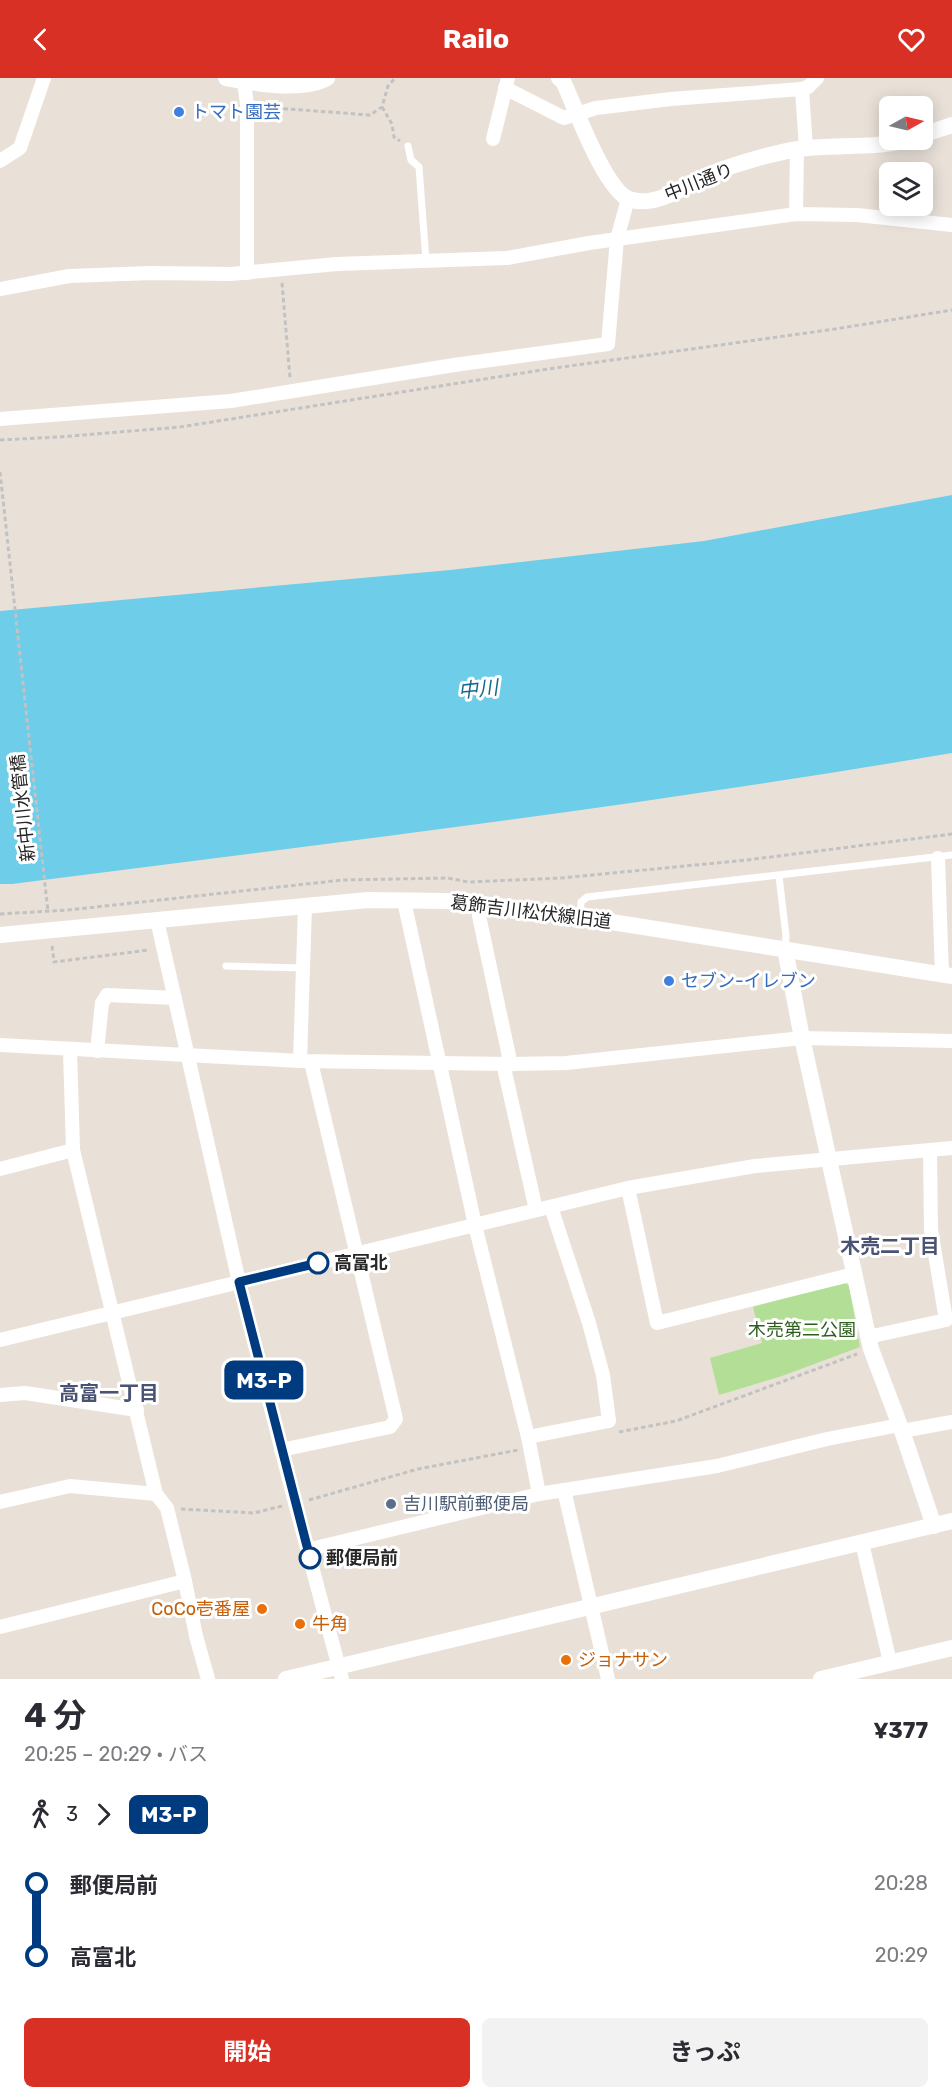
<!DOCTYPE html>
<html lang="ja">
<meta charset="utf-8">
<style>
:root{--surface:#fff;--page:#f2f2f3;--text:#2b2b33;--muted:#7c7c81;--accent:#d93025}
body{margin:0;font-family:Rubik,"Noto Sans JP",sans-serif;background:var(--page);color:var(--text);height:100vh;display:flex;flex-direction:column;font-size:22px;white-space:nowrap}
*{box-sizing:border-box;margin:0}
p{font-size:20px;color:var(--muted)}
.icon{flex:none;width:33px;height:33px;fill:none;stroke:currentColor;stroke-width:2;stroke-linecap:round;stroke-linejoin:round}
.map{position:relative;height:1601px;overflow:hidden}
.details{display:flex;flex-direction:column;background:var(--surface);flex:1}
.details>*{flex:none}
.badge{padding:0 12px;border-radius:9px;font-size:21px;line-height:39px}
.needle{width:39px;rotate:82deg}
.controls{position:absolute;left:879px;top:18px;display:grid;gap:12px}
.controls a{display:grid;place-items:center;width:54px;height:54px;border-radius:9px;background:var(--surface);box-shadow:0 3px 15px #0003;font-size:30px}
.map>.badge{position:absolute;translate:-50% -50%;box-shadow:0 0 0 3px #fff}
.legs{display:flex;align-items:center;gap:9px;height:66px;padding:0 24px;font-size:20px}
.legs p{margin-inline-start:auto}
.summary{display:flex;align-items:center;justify-content:space-between;height:102px;padding:0 24px}
h1{font-size:33px;font-weight:700;line-height:45px}
.primary-button{display:flex;gap:12px;margin-top:auto;padding:12px 24px}
.primary-button a{flex:1;height:69px;border-radius:9px;background:var(--accent);color:#fff;font-size:24px;font-weight:700;line-height:69px;text-align:center}
.primary-button a+a{background:var(--page);color:var(--text)}
ul{padding:0 24px;list-style:none}
li{display:flex;align-items:center;gap:21px;height:72px;font-size:22px}
li i{display:grid;place-items:center;width:9px;height:100%;margin:0 8px;background:currentColor}
li i::after{content:'';width:15px;height:15px;margin:-8px;border:4px solid;border-radius:50%;background:var(--surface)}
li p{margin-inline-start:auto}
li:first-child i{background:linear-gradient(#0000 50%,currentColor 0)}
li:last-child i{background:linear-gradient(currentColor 50%,#0000 0)}
header{display:flex;justify-content:space-between;align-items:center;height:78px;padding:0 24px;background:var(--accent);color:#fff;font-size:27px;font-weight:700}
.map>svg:first-child{display:block}
.green{fill:#b2de96}
.water{fill:#6ecde8}
.lines{fill:none;stroke-linecap:round;stroke-linejoin:round}
.path{stroke:#c2c2c2;stroke-width:3;stroke-dasharray:4.5 3;stroke-linecap:butt}
.service{stroke:#fff;stroke-width:7}
.minor{stroke:#fff;stroke-width:14}
.tertiary{stroke:#fff;stroke-width:16}
.line-1-casing{stroke:#fff;stroke-width:14}
.line-1{stroke:#003b80;stroke-width:9}
.shop-dot{fill:#3f7fe0;stroke:#fff;stroke-width:2}
.stop-1-dot{fill:#fff;stroke:#003b80;stroke-width:3}
.service-dot{fill:#5c6f8a;stroke:#fff;stroke-width:2}
.food-dot{fill:#e8710a;stroke:#fff;stroke-width:2}
.labels{text-anchor:middle;dominant-baseline:central;stroke-width:6;stroke-linejoin:round;paint-order:stroke}
.shop-label{font-size:18px;fill:#366cbe;stroke:#fff;text-anchor:start}
.street-label{font-size:18px;fill:#262626;stroke:#fff}
.stop-label{font-size:18px;font-weight:bold;fill:#262626;stroke:#fff;text-anchor:start}
.park-label{font-size:18px;fill:#2d5e1c;stroke:#fff}
.service-label{font-size:18px;fill:#4e5e75;stroke:#fff;text-anchor:start}
.food-label{font-size:18px;fill:#c56008;stroke:#fff;text-anchor:start}
.water-label{font-size:20px;font-style:italic;fill:#13698e;stroke:#fff}
.neighbourhood-label{font-size:20px;font-weight:bold;fill:#4a5374;stroke:#fff}
</style>
<header><svg class="icon" aria-label="back" viewBox="0 0 24 24"><path d="M15 5l-7 7 7 7"/></svg>Railo<svg class="icon" aria-label="heart" viewBox="0 0 24 24"><path d="M12 20l-8-8c-3-5 5-10 8-4 3-6 11-1 8 4z"/></svg></header>
<div class="map">
<svg width="952" height="1601" viewBox="0 0 952 1601">
<rect width="100%" height="100%" fill="#e9e1d8"/>
<polygon class="green" points="843,1203 849,1208 860,1269 782,1298 719,1317 710,1280 762,1265 753,1229"/>
<path class="water" d="M952 417V675C640 728 326 766 12 806H0V533L450 492 704 463Z"/>
<g class="lines">
<g class="path">
<polyline points="261,29 370,37 382,29 388,8 395,0"/>
<polyline points="382,29 392,46 394,59 400,63"/>
<polyline points="282,205 290,300"/>
<polyline points="0,362 59,359 180,349 548,291 835,251 952,232"/>
<polyline points="0,394 48,834"/>
<polyline points="0,836 68,832 343,802 448,800 468,804 561,800 747,782 952,756"/>
<polyline points="52,868 54,884 149,872"/>
<polyline points="619,1354 676,1343 857,1276"/>
<polyline points="309,1422 418,1391 518,1372"/>
<polyline points="181,1431 254,1435 282,1428"/>
</g>
<g class="service">
<polyline points="408,68 411,82 419,89 426,183"/>
<polyline points="779,798 786,858 785,870"/>
<polyline points="580,839 581,824 587,819 952,777"/>
<polyline points="226,888 302,890"/>
</g>
<g class="minor">
<polyline points="244,3 247,27 247,195"/>
<polyline points="505,10 564,40 596,30 671,21 802,11 808,9 817,0"/>
<polyline points="802,11 806,71"/>
<polyline points="493,61 508,0"/>
<polyline points="0,83 20,70 44,0"/>
<polyline points="796,136 797,72"/>
<polyline points="0,211 69,198 152,195 231,196 337,186 507,180 589,165 796,136 857,137 952,147"/>
<polyline points="0,341 231,323 454,287 608,266 617,161 628,121"/>
<polyline points="938,780 942,897"/>
<polyline points="404,823 475,1147 528,1359 539,1416"/>
<polyline points="479,826 479,838 509,978 505,994 536,1132"/>
<polyline points="157,842 239,1204 295,1425 342,1601"/>
<polyline points="0,967 300,983 507,986 566,985 802,960 952,963"/>
<polyline points="70,972 73,1072 156,1416 167,1430 185,1503 196,1558 208,1601"/>
<polyline points="97,973 102,925 107,917 175,920"/>
<polyline points="300,983 305,828"/>
<polyline points="0,1091 73,1072"/>
<polyline points="628,1110 657,1245 854,1196"/>
<polyline points="868,1259 946,1242 931,1152 930,1073"/>
<polyline points="0,1262 628,1110 755,1088 952,1070"/>
<polyline points="0,1317 25,1315 137,1332"/>
<polyline points="902,1353 952,1344"/>
<polyline points="528,1359 609,1343 603,1297 589,1245 551,1129"/>
<polyline points="281,1372 390,1349 396,1341 311,984"/>
<polyline points="564,1412 608,1601"/>
<polyline points="0,1424 70,1408 156,1416"/>
<polyline points="862,1465 890,1584"/>
<polyline points="307,1472 539,1416 717,1388 827,1361 900,1347"/>
<polyline points="0,1549 185,1503"/>
</g>
<g class="tertiary">
<path d="M226 0C254 5 302 14 327 0"/>
<path d="M559 0 563 3C575 29 605 112 629 121 659 132 696 100 723 91 744 84 778 74 799 71 835 66 873 71 908 62"/>
<polyline points="922,57 952,47"/>
<polyline points="0,857 368,822 447,823 491,827 580,839 952,898"/>
<polyline points="785,871 802,960 871,1271 902,1353 934,1448"/>
<polyline points="286,1601 952,1443"/>
<polyline points="821,1601 952,1570"/>
</g>
</g>
<g class="lines">
<g class="line-1-casing">
<polyline id="line-1" points="310,1480 239,1204 318,1185"/>
</g>
<use href="#line-1" class="line-1"/>
</g>
<g class="shop-dot">
<circle cx="179" cy="34" r="6"/>
<circle cx="669" cy="903" r="6"/>
</g>
<g class="stop-1-dot">
<circle cx="318" cy="1185" r="10"/>
<circle cx="310" cy="1480" r="10"/>
</g>
<circle class="service-dot" cx="391" cy="1426" r="6"/>
<g class="food-dot">
<circle cx="262" cy="1531" r="6"/>
<circle cx="300" cy="1546" r="6"/>
<circle cx="566" cy="1582" r="6"/>
</g>
<g class="labels">
<g class="shop-label">
<text x="191" y="34">トマト園芸</text>
<text x="681" y="903">セブン-イレブン</text>
</g>
<g class="street-label">
<text transform="translate(699 104) rotate(-22)">中川通り</text>
<text transform="translate(23 730) rotate(-96)">新中川水管橋</text>
<text transform="translate(531 834) rotate(7)">葛飾吉川松伏線旧道</text>
</g>
<g class="stop-label">
<text x="334" y="1185">高富北</text>
<text x="326" y="1480">郵便局前</text>
</g>
<g class="park-label">
<text x="802" y="1252">木売第二公園</text>
</g>
<g class="service-label">
<text x="403" y="1426">吉川駅前郵便局</text>
</g>
<g class="food-label">
<text x="250" y="1531" text-anchor="end">CoCo壱番屋</text>
<text x="312" y="1546">牛角</text>
<text x="578" y="1582">ジョナサン</text>
</g>
<g class="water-label">
<text transform="translate(478 611) rotate(-6)">中川</text>
</g>
<g class="neighbourhood-label">
<text x="890" y="1168">木売二丁目</text>
<text x="109" y="1315">高富一丁目</text>
</g>
</g>
</svg>
<div class="controls">
<a><svg class="needle" viewBox="-14 -14 28 28"><path d="M0-13l5 13h-10z" fill="#e53935"/><path d="M0 13l5-13h-10z" fill="#7c7c81"/></svg></a>
<a><svg class="icon" aria-label="layers" viewBox="0 0 24 24"><path d="M12 4l9 5-9 5-9-5zM3 14l9 5 9-5"/></svg></a>
</div>
<b class="badge" style="left:264px;top:1302px;background:#003b80;color:#fff">M3-P</b>
</div>
<section class="details">
<div class="summary"><div><h1>4 分</h1><p>20:25 – 20:29 · バス</p></div><b>¥377</b></div>
<div class="legs"><svg class="icon" aria-label="walk" viewBox="0 0 24 24"><circle cx="13" cy="4" r="2"/><path d="M13 8l-2 6 4 7M11 14l-3 7M7 12l3-4h3l4 4"/></svg>3<svg class="icon" aria-label="forward" viewBox="0 0 24 24"><path d="M9 5l7 7-7 7"/></svg><b class="badge" style="background:#003b80;color:#fff">M3-P</b></div>
<ul>
<li><i style="color:#003b80"></i><b>郵便局前</b><p>20:28</p></li>
<li><i style="color:#003b80"></i><b>高富北</b><p>20:29</p></li>
</ul>
<div class="primary-button"><a>開始</a><a>きっぷ</a></div>
</section>
